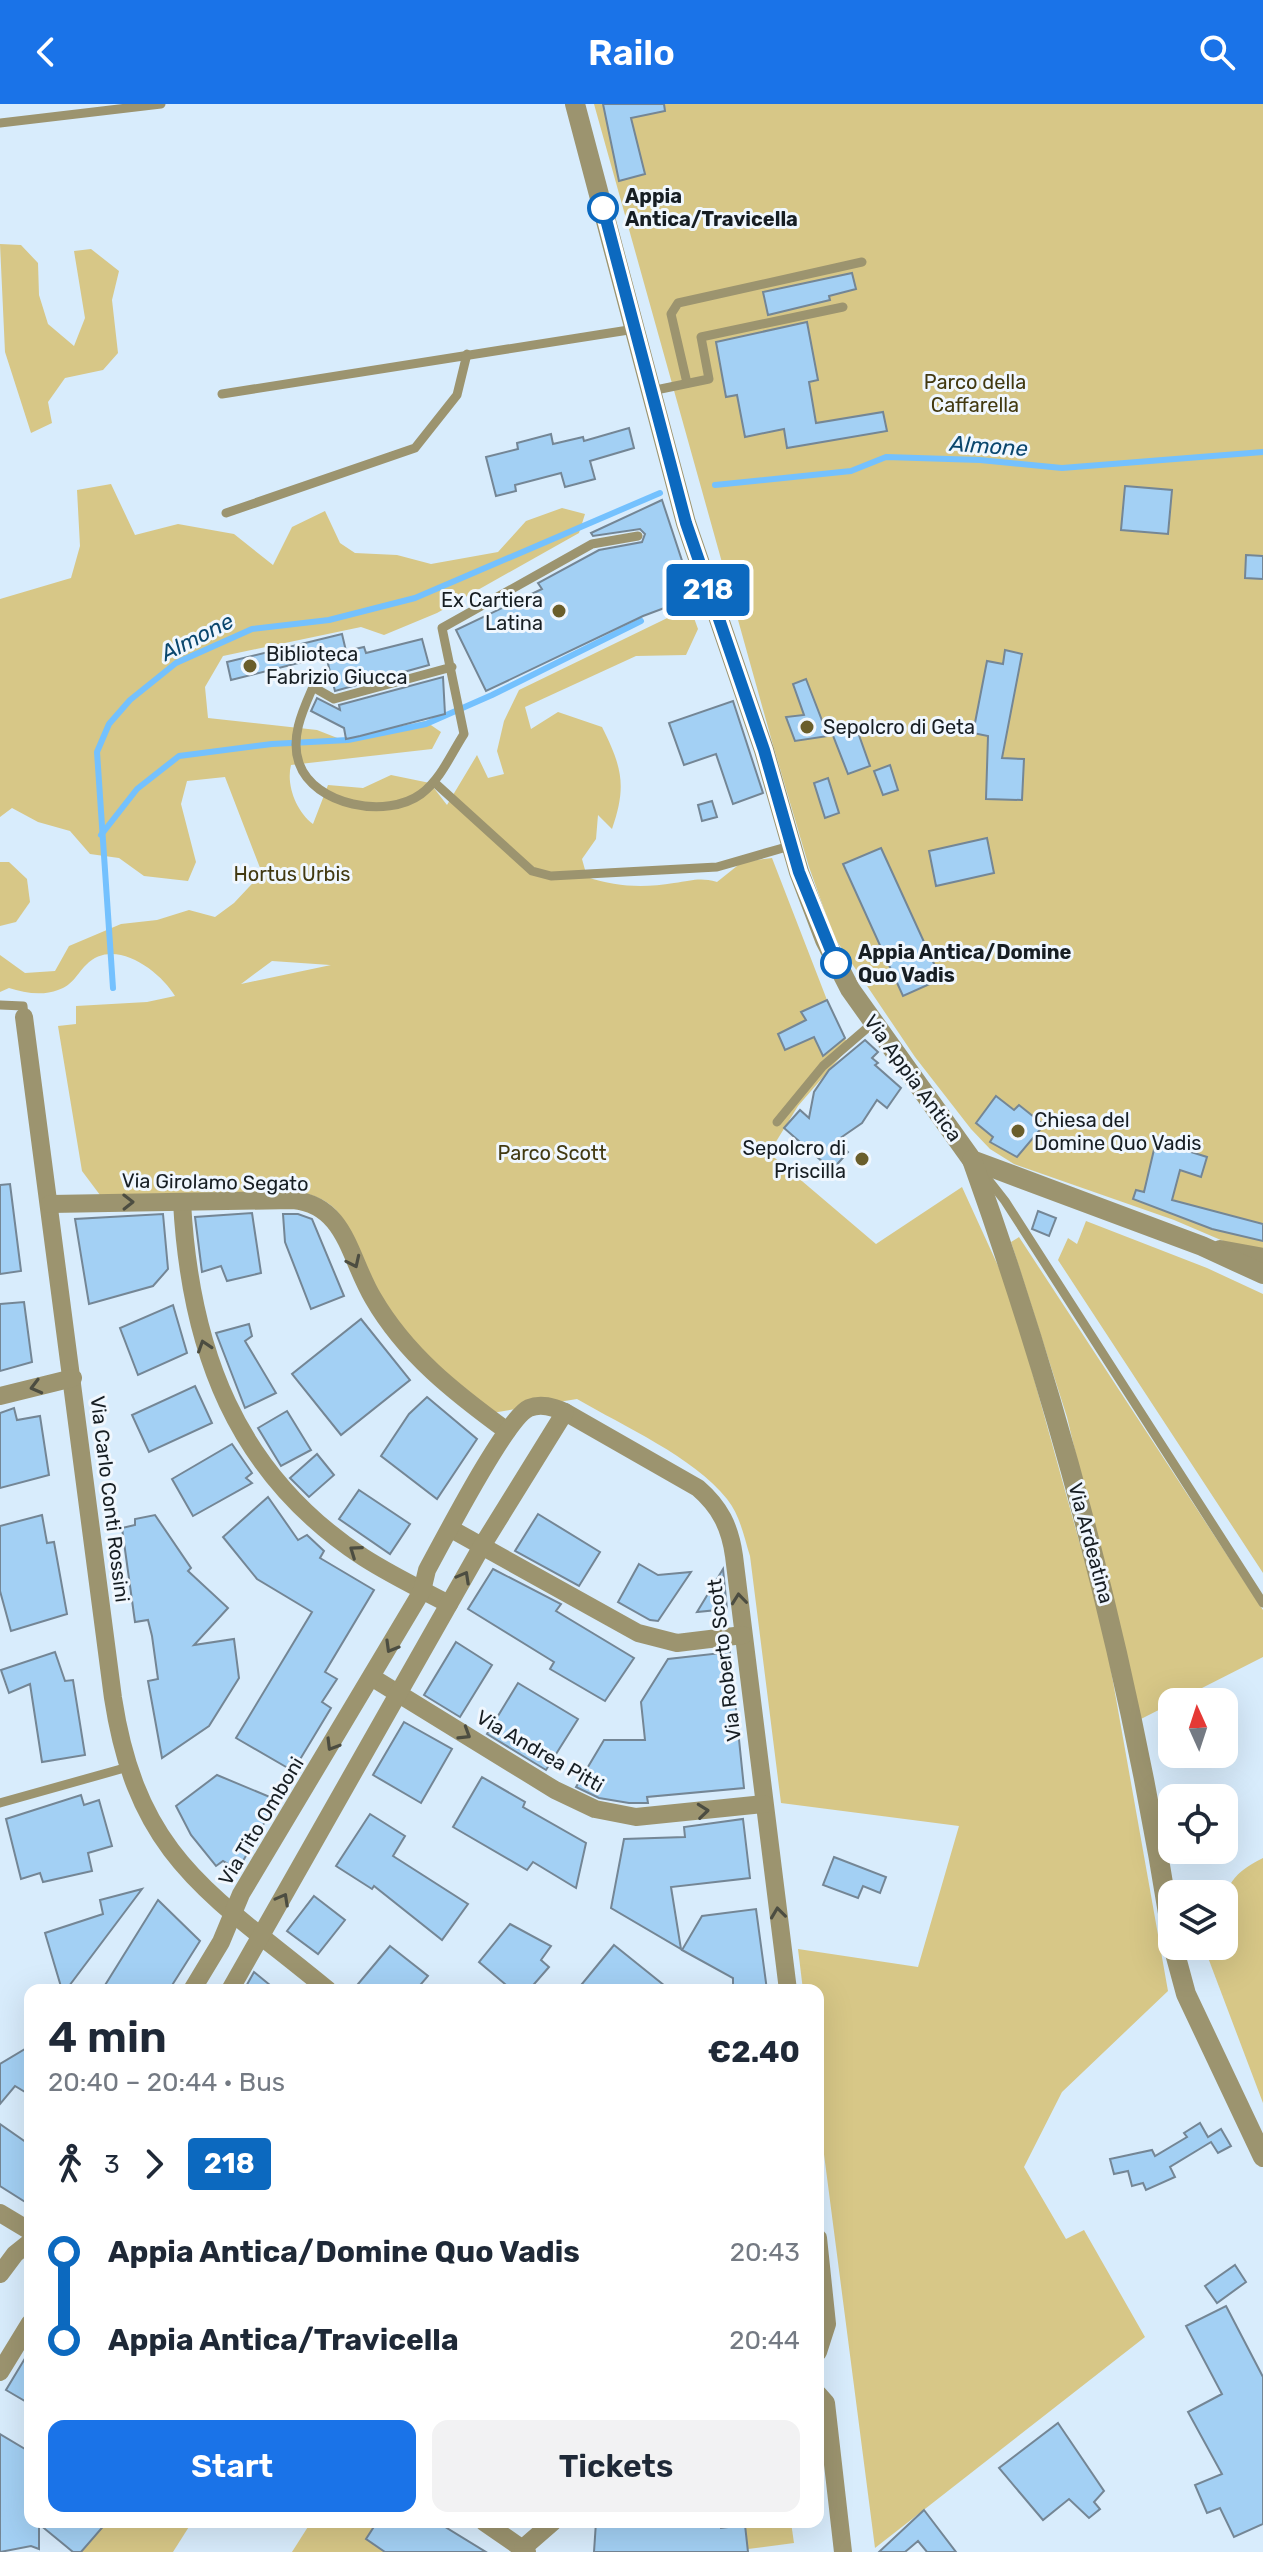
<!DOCTYPE html>
<meta charset="utf-8">
<style>
:root{--surface:#fff;--page:#f2f2f3;--text:#1f2937;--muted:#747a83;--accent:#1a73e8}
body{margin:0;font-family:Rubik,sans-serif;background:var(--page);color:var(--text);height:100vh;display:flex;flex-direction:column;font-size:30px;white-space:nowrap}
*{box-sizing:border-box;margin:0}
p{font-size:26px;color:var(--muted)}
.icon{flex:none;width:44px;height:44px;fill:none;stroke:currentColor;stroke-width:2;stroke-linecap:round;stroke-linejoin:round}
.map{position:relative;flex:1;overflow:hidden}
.sheet{position:absolute;left:24px;top:1880px;width:800px;height:544px;display:flex;flex-direction:column;background:var(--surface);border-radius:16px;box-shadow:0 8px 32px #0002}
.sheet>*{flex:none}
.badge{padding:0 16px;border-radius:6px;font-size:28px;line-height:52px}
.needle{width:52px;rotate:357deg}
.controls{position:absolute;left:1158px;top:1584px;display:grid;gap:16px}
.controls a{display:grid;place-items:center;width:80px;height:80px;border-radius:16px;background:var(--surface);box-shadow:0 8px 32px #0002;font-size:40px}
.map>.badge{position:absolute;translate:-50% -50%;box-shadow:0 0 0 4px #fff}
.legs{display:flex;align-items:center;gap:12px;height:88px;padding:0 24px;font-size:26px}
.legs p{margin-inline-start:auto}
.summary{display:flex;align-items:center;justify-content:space-between;height:136px;padding:0 24px}
h1{font-size:44px;font-weight:600;line-height:60px}
.button{display:flex;gap:16px;margin-top:auto;padding:16px 24px}
.button a{flex:1;height:92px;border-radius:16px;background:var(--accent);color:#fff;font-size:32px;font-weight:600;line-height:92px;text-align:center}
.button a+a{background:var(--page);color:var(--text)}
ul{padding:0 24px;list-style:none}
li{display:flex;align-items:center;gap:28px;height:88px;font-size:30px}
li i{display:grid;place-items:center;width:12px;height:100%;margin:0 10px;background:currentColor}
li i::after{content:'';width:20px;height:20px;margin:-10px;border:6px solid;border-radius:50%;background:var(--surface)}
li p{margin-inline-start:auto}
li:first-child i{background:linear-gradient(#0000 50%,currentColor 0)}
li:last-child i{background:linear-gradient(currentColor 50%,#0000 0)}
header{display:flex;justify-content:space-between;align-items:center;height:104px;padding:0 24px;background:var(--accent);color:#fff;font-size:36px;font-weight:600}
.map>svg:first-child{display:block}
.green{fill:#d7c787;fill-rule:evenodd}
.lines{fill:none;stroke-linecap:round;stroke-linejoin:round}
.stream{stroke:#74c1fe;stroke-width:6}
.building{fill:#a3d0f4;stroke:#748695;stroke-width:2}
.service{stroke:#9c946f;stroke-width:9}
.minor{stroke:#9c946f;stroke-width:18}
.tertiary{stroke:#9c946f;stroke-width:20}
.oneway{stroke:#4c4d41}
.line-1-casing{stroke:#fff;stroke-width:18}
.line-1{stroke:#0c69bf;stroke-width:12}
.stop-1-dot{fill:#fff;stroke:#0c69bf;stroke-width:4}
.poi-dot{fill:#6a5e2b;stroke:#f0f7fe;stroke-width:3}
.labels{text-anchor:middle;dominant-baseline:central;stroke-width:6;stroke-linejoin:round;paint-order:stroke}
.stop-label{font-size:20px;font-weight:bold;fill:#171e23;stroke:#f0f7fe;text-anchor:start}
.park-label{font-size:20px;fill:#423910;stroke:#f0f7fe}
.poi-label{font-size:20px;fill:#171e23;stroke:#f0f7fe;text-anchor:start}
.street-label{font-size:20px;fill:#171e23;stroke:#f0f7fe}
.water-label{font-size:22px;font-style:italic;fill:#0a476e;stroke:#f0f7fe}
</style>
<header><svg class="icon" aria-label="back" viewBox="0 0 24 24"><path d="M15 5l-7 7 7 7"/></svg>Railo<svg class="icon" aria-label="search" viewBox="0 0 24 24"><circle cx="10" cy="10" r="6"/><path d="M15 15l6 6"/></svg></header>
<div class="map">
<svg width="1263" height="2448" viewBox="0 0 1263 2448">
<rect width="100%" height="100%" fill="#d8ecfc"/>
<g class="green">
<polygon points="594,0 1263,0 1263,1154 1174,1116 1014,1060 990,1045 971,1025 915,953 834,833 809,763 771,634"/>
<polygon points="0,140 21,141 38,159 39,191 48,220 74,242 85,214 74,147 91,145 119,167 112,196 118,249 103,266 65,274 48,298 52,319 31,329 5,248"/>
<path d="M111 380 135 431 178 420 234 430 273 461 292 423 325 407 340 439 355 449 397 451 431 460 498 448 526 417 562 404 585 410 579 429 437 509 384 531 361 523 223 552 205 583 208 614 317 626 345 637 425 617 441 628 432 645 291 661C286 681 296 707 313 720L328 681 363 684 391 671 430 679 447 701 477 651 488 674 504 670 497 647 504 617 519 586 690 503 698 525 686 551 636 552 525 603 531 625 558 608 602 623C622 663 627 682 612 725L598 711 596 735 582 755 587 773C616 783 644 784 674 779 692 777 699 773 717 778L742 758 772 754 827 896 849 943 798 1002 769 1049 876 1140 962 1083 1010 1188 1104 1527 1168 1887 1062 1988 1024 2063 1066 2135 1084 2126 1145 2233 875 2444 818 2004V1886H803L798 1845 918 1863 959 1722 781 1699 750 1452C744 1433 740 1411 727 1395 694 1353 623 1322 577 1295L492 1309C458 1285 422 1254 398 1220 385 1203 373 1181 364 1162 346 1121 344 1095 294 1087L100 1091 82 1067 58 922 76 920V902L147 898 175 892C160 867 114 832 86 861 76 871 73 881 58 886 43 892 24 889 9 884L0 888V851L25 869 55 867 69 842 121 820 157 816 189 806 215 813 234 799 262 769 225 673 187 677 181 700 196 758 188 777 144 772 119 754 90 750 70 727 38 718 12 704 0 713V495L71 474 80 442 77 386ZM272 857 330 861H331L241 880Z"/>
<polygon points="0,758 9,758 27,775 30,798 16,818 0,822"/>
<polygon points="1086,1117 1207,1164 1263,1190 1263,1469 1058,1156 1068,1134 1077,1140"/>
<polygon points="1019,1133 1263,1506 1263,1553 1139,1616 1067,1313 1011,1138"/>
<path d="M1263 1754V1999L1204 1843 1224 1842C1224 1796 1218 1776 1263 1754Z"/>
<polygon points="107,2418 192,2418 173,2448 81,2448"/>
<polygon points="311,2418 377,2418 367,2435 385,2448 292,2448"/>
<polygon points="744,2418 791,2418 794,2439 748,2445"/>
</g>
<g class="lines">
<g class="stream">
<polyline points="715,381 851,367 886,353 980,356 1062,364 1263,348"/>
<polyline points="101,731 137,685 179,652 272,640 348,636 426,620 492,591 641,517"/>
<polyline points="113,884 97,648 109,620 130,596 176,559 252,525 329,516 415,494 660,389"/>
</g>
</g>
<g class="building">
<polygon points="603,0 664,0 665,7 631,14 645,70 619,77"/>
<polygon points="852,169 856,185 829,192 830,196 768,211 763,188"/>
<polygon points="807,218 818,276 809,278 816,319 883,308 887,327 787,344 784,325 745,333 737,291 726,293 716,238"/>
<polygon points="629,324 634,344 590,357 595,375 565,383 561,369 515,381 516,387 496,392 486,353 518,345 517,339 551,330 553,340 583,333 584,337"/>
<polygon points="1125,382 1172,386 1168,430 1121,426"/>
<polygon points="662,396 694,493 643,512 486,587 456,526 542,485 538,479 599,446 642,438 645,430 640,425 593,432 591,429"/>
<polygon points="1246,451 1263,452 1263,475 1245,474"/>
<polygon points="342,530 346,547 364,543 366,549 422,535 429,561 335,587 326,552 231,576 227,558"/>
<polygon points="1005,546 1022,550 1002,654 1024,655 1022,696 986,695 988,632 973,629 987,557 1003,560"/>
<polygon points="443,573 445,610 360,632 346,635 344,624 311,607 317,594 340,606 339,601"/>
<polygon points="806,575 828,632 795,637 786,613 804,611 793,580"/>
<polygon points="733,597 763,689 733,700 716,650 684,661 669,619"/>
<polygon points="855,620 870,662 848,670 832,629"/>
<polygon points="890,661 898,686 883,691 874,667"/>
<polygon points="828,674 839,709 825,714 814,679"/>
<polygon points="712,697 717,713 702,717 698,701"/>
<polygon points="987,734 994,769 936,782 929,747"/>
<polygon points="881,744 941,875 903,892 843,760"/>
<polygon points="827,896 845,934 823,952 814,933 785,946 778,930 806,916 801,908"/>
<polygon points="865,936 878,948 872,954 878,959 875,961 901,984 887,1004 877,996 862,1019 836,1037 848,1048 832,1066 784,1024 800,1006 809,1014 814,988 829,966"/>
<polygon points="996,992 1014,1006 1019,1001 1044,1021 1017,1053 990,1038 993,1033 976,1019"/>
<polygon points="1156,1037 1207,1053 1201,1073 1180,1066 1172,1096 1263,1120 1263,1137 1212,1125 1133,1095 1136,1086 1144,1088"/>
<polygon points="10,1080 21,1167 0,1170 0,1081"/>
<polygon points="1038,1107 1056,1114 1049,1132 1032,1125"/>
<polygon points="252,1109 261,1169 227,1177 221,1162 202,1168 195,1113"/>
<polygon points="163,1110 168,1165 153,1182 89,1200 75,1115"/>
<polygon points="283,1110 298,1110 312,1115 344,1192 311,1205 285,1138"/>
<polygon points="24,1198 32,1258 0,1267 0,1200"/>
<polygon points="173,1201 187,1249 138,1271 120,1224"/>
<polygon points="361,1215 410,1276 341,1331 292,1270"/>
<polygon points="249,1220 252,1232 245,1237 276,1289 245,1304 216,1229"/>
<polygon points="195,1282 212,1319 149,1348 132,1311"/>
<polygon points="427,1293 477,1335 437,1395 381,1352 409,1310"/>
<polygon points="14,1304 17,1316 40,1312 49,1371 0,1384 0,1309"/>
<polygon points="287,1307 311,1346 281,1362 258,1324"/>
<polygon points="232,1340 252,1369 246,1374 252,1379 193,1412 172,1375"/>
<polygon points="317,1350 334,1371 309,1393 290,1374"/>
<polygon points="359,1386 410,1420 390,1450 339,1415"/>
<polygon points="268,1393 298,1436 307,1431 324,1447 320,1454 374,1486 325,1568 337,1575 322,1598 331,1604 293,1667 236,1634 312,1508 257,1475 223,1433"/>
<polygon points="538,1410 600,1448 579,1482 515,1447"/>
<polygon points="42,1411 47,1439 54,1438 67,1510 11,1527 0,1487 0,1422"/>
<polygon points="155,1411 191,1464 188,1467 228,1504 194,1541 234,1535 239,1574 209,1622 162,1654 148,1577 158,1575 152,1532 148,1516 135,1518 122,1424 135,1421 135,1415"/>
<polygon points="639,1460 658,1471 691,1468 658,1517 650,1516 618,1498"/>
<polygon points="493,1465 561,1500 556,1507 634,1554 605,1597 550,1565 554,1558 468,1505"/>
<polygon points="723,1465 727,1505 697,1508"/>
<polygon points="456,1538 492,1561 460,1613 424,1591"/>
<polygon points="55,1548 65,1577 73,1576 85,1651 42,1658 30,1580 9,1589 1,1566"/>
<polygon points="730,1548 744,1684 647,1693 648,1699 629,1699 599,1694 576,1683 604,1636 645,1636 641,1598 668,1555"/>
<polygon points="518,1579 578,1615 546,1666 487,1630"/>
<polygon points="404,1618 452,1645 421,1699 373,1671"/>
<polygon points="217,1671 277,1696 238,1766 223,1757 216,1762 191,1731 176,1702"/>
<polygon points="482,1673 525,1698 523,1703 586,1739 576,1784 533,1758 527,1766 453,1723"/>
<polygon points="81,1691 84,1701 99,1696 112,1742 88,1749 92,1767 43,1778 40,1769 21,1775 6,1715"/>
<polygon points="370,1710 405,1732 393,1752 468,1800 442,1836 374,1782 372,1785 336,1762"/>
<polygon points="743,1715 750,1774 671,1783 681,1845 611,1804 624,1735 685,1733 684,1723"/>
<polygon points="834,1753 886,1773 880,1789 863,1782 858,1794 823,1781"/>
<polygon points="142,1785 66,1886 62,1886 45,1829 103,1810 100,1796"/>
<polygon points="314,1792 345,1816 318,1850 287,1827"/>
<polygon points="158,1796 200,1837 169,1886 102,1886"/>
<polygon points="756,1805 767,1886 733,1886 733,1874 682,1846 702,1812"/>
<polygon points="510,1820 551,1842 541,1856 549,1863 529,1886 512,1886 479,1858"/>
<polygon points="614,1841 670,1886 577,1886"/>
<polygon points="390,1842 428,1872 416,1886 353,1886"/>
<polygon points="254,1868 276,1886 244,1886"/>
<polygon points="30,1942 30,1991 15,1982 0,2000 0,1960"/>
<polygon points="1200,2019 1208,2033 1221,2025 1231,2042 1218,2049 1211,2038 1170,2063 1175,2073 1146,2086 1143,2079 1132,2082 1128,2067 1114,2070 1110,2055 1152,2046 1155,2052 1187,2033 1184,2029"/>
<polygon points="0,2020 30,2041 30,2101 0,2082"/>
<polygon points="1235,2161 1246,2178 1217,2199 1205,2182"/>
<polygon points="1226,2202 1263,2273 1263,2420 1234,2433 1220,2404 1207,2409 1195,2381 1222,2370 1188,2308 1222,2290 1186,2222"/>
<polygon points="30,2246 30,2300 6,2286"/>
<polygon points="1058,2319 1104,2387 1094,2398 1100,2405 1089,2414 1069,2395 1043,2416 999,2364"/>
<polygon points="0,2330 30,2348 30,2418 107,2418 81,2448 73,2448 39,2420 39,2445 31,2442 0,2448"/>
<polygon points="924,2406 956,2448 927,2448 918,2437 905,2448 879,2448"/>
<polygon points="377,2418 437,2418 486,2448 385,2448 366,2435"/>
<polygon points="596,2418 720,2418 721,2424 745,2421 748,2448 594,2448"/>
</g>
<g class="lines">
<g class="service">
<polyline points="0,19 161,0"/>
<polyline points="687,279 671,210 678,199 862,158"/>
<polyline points="651,287 709,275 701,233 843,203"/>
<polyline points="222,290 635,225"/>
<polyline points="226,409 415,344 457,291 467,250"/>
<path d="M452 563 334 595 313 583C303 606 290 633 299 659 314 702 387 715 421 690 441 675 451 650 464 630L442 524 592 440 638 432"/>
<polyline points="434,678 532,767 551,772 717,763 790,742"/>
<polyline points="0,901 23,902 24,913"/>
<polyline points="777,1018 823,962 873,919"/>
<polyline points="983,1069 1005,1097 1263,1499"/>
<polyline points="0,1699 128,1663"/>
</g>
<g class="minor">
<path d="M24 913 113 1594C138 1756 212 1790 328 1886"/>
<path d="M182 1098C190 1245 235 1369 363 1453 391 1471 420 1485 449 1500"/>
<path d="M50 1100 293 1096C346 1101 349 1154 373 1194 406 1251 455 1289 507 1327"/>
<polyline points="1220,1145 1263,1153"/>
<polyline points="0,1292 73,1274"/>
<path d="M565 1308 698 1384C720 1403 730 1423 734 1452L788 1886"/>
<polyline points="451,1425 638,1529 677,1539 743,1531"/>
<polyline points="373,1574 555,1686 595,1705 636,1713 764,1700"/>
<path d="M192 1886 221 1838 241 1790 422 1487 427 1466C443 1437 506 1314 529 1304 541 1299 553 1303 565 1308L482 1442 230 1886"/>
<polyline points="0,2109 30,2127"/>
<polyline points="818,2134 827,2220 818,2248"/>
<polyline points="0,2170 15,2150 30,2138"/>
<polyline points="0,2268 30,2219"/>
<polyline points="818,2290 826,2299 843,2448"/>
<polyline points="484,2418 527,2448"/>
<polyline points="523,2444 553,2418"/>
</g>
<g class="tertiary">
<polyline points="575,0 686,419 764,646 799,768 825,836 850,885 972,1056 1202,1142 1263,1170"/>
<path d="M972 1056C1063 1310 1130 1566 1172 1833"/>
<polyline points="1173,1842 1186,1890 1263,2053"/>
</g>
</g>
<defs><path id="oneway-chevron" d="M-2-3.5L2.5 0L-2 3.5" fill="none" stroke-width="1.6" stroke-linecap="round" stroke-linejoin="round" transform="scale(2)"/></defs>
<g class="oneway">
<use href="#oneway-chevron" transform="translate(128 1098) rotate(-1)"/>
<use href="#oneway-chevron" transform="translate(354 1158) rotate(65)"/>
<use href="#oneway-chevron" transform="translate(204 1242) rotate(-108)"/>
<use href="#oneway-chevron" transform="translate(36 1283) rotate(165)"/>
<use href="#oneway-chevron" transform="translate(355 1447) rotate(-145)"/>
<use href="#oneway-chevron" transform="translate(464 1473) rotate(-61)"/>
<use href="#oneway-chevron" transform="translate(739 1495) rotate(-96)"/>
<use href="#oneway-chevron" transform="translate(391 1543) rotate(120)"/>
<use href="#oneway-chevron" transform="translate(465 1630) rotate(32)"/>
<use href="#oneway-chevron" transform="translate(332 1641) rotate(121)"/>
<use href="#oneway-chevron" transform="translate(703 1707) rotate(-6)"/>
<use href="#oneway-chevron" transform="translate(283 1795) rotate(-61)"/>
<use href="#oneway-chevron" transform="translate(778 1809) rotate(-97)"/>
</g>
<g class="lines">
<g class="line-1-casing">
<polyline id="line-1" points="603,104 686,419 764,646 799,768 836,859"/>
</g>
<use href="#line-1" class="line-1"/>
</g>
<g class="stop-1-dot">
<circle cx="603" cy="104" r="14"/>
<circle cx="836" cy="859" r="14"/>
</g>
<g class="poi-dot">
<circle cx="559" cy="507" r="8"/>
<circle cx="250" cy="562" r="8"/>
<circle cx="807" cy="623" r="8"/>
<circle cx="1018" cy="1027" r="8"/>
<circle cx="862" cy="1055" r="8"/>
</g>
<g class="labels">
<g class="stop-label">
<text x="625" y="92">Appia<tspan x="625" dy="23">Antica/Travicella</tspan></text>
<text x="858" y="848">Appia Antica/Domine<tspan x="858" dy="23">Quo Vadis</tspan></text>
</g>
<g class="park-label">
<text x="975" y="278">Parco della<tspan x="975" dy="23">Caffarella</tspan></text>
<text x="292" y="770">Hortus Urbis</text>
<text x="552" y="1049">Parco Scott</text>
</g>
<g class="poi-label">
<text x="543" y="496" text-anchor="end">Ex Cartiera<tspan x="543" dy="23">Latina</tspan></text>
<text x="266" y="550">Biblioteca<tspan x="266" dy="23">Fabrizio Giucca</tspan></text>
<text x="823" y="623">Sepolcro di Geta</text>
<text x="1034" y="1016">Chiesa del<tspan x="1034" dy="23">Domine Quo Vadis</tspan></text>
<text x="846" y="1044" text-anchor="end">Sepolcro di<tspan x="846" dy="23">Priscilla</tspan></text>
</g>
<g class="street-label">
<text transform="translate(913 974) rotate(54)">Via Appia Antica</text>
<text transform="translate(215 1078) rotate(1)">Via Girolamo Segato</text>
<text transform="translate(110 1395) rotate(83)">Via Carlo Conti Rossini</text>
<text transform="translate(1091 1439) rotate(75)">Via Ardeatina</text>
<text transform="translate(724 1556) rotate(-97)">Via Roberto Scott</text>
<text transform="translate(540 1647) rotate(30)">Via Andrea Pitti</text>
<text transform="translate(261 1717) rotate(-59)">Via Tito Omboni</text>
</g>
<g class="water-label">
<text transform="translate(989 342) rotate(4)">Almone</text>
<text transform="translate(197 533) rotate(-27)">Almone</text>
</g>
</g>
</svg>
<div class="controls">
<a><svg class="needle" viewBox="-14 -14 28 28"><path d="M0-13l5 13h-10z" fill="#e53935"/><path d="M0 13l5-13h-10z" fill="#747a83"/></svg></a>
<a><svg class="icon" aria-label="locate" viewBox="0 0 24 24"><circle cx="12" cy="12" r="6"/><path d="M12 2v4M12 18v4M2 12h4M18 12h4"/></svg></a>
<a><svg class="icon" aria-label="layers" viewBox="0 0 24 24"><path d="M12 4l9 5-9 5-9-5zM3 14l9 5 9-5"/></svg></a>
</div>
<b class="badge" style="left:708px;top:486px;background:#0c69bf;color:#fff">218</b>
<section class="sheet">
<div class="summary"><div><h1>4 min</h1><p>20:40 – 20:44 · Bus</p></div><b>€2.40</b></div>
<div class="legs"><svg class="icon" aria-label="walk" viewBox="0 0 24 24"><circle cx="13" cy="4" r="2"/><path d="M13 8l-2 6 4 7M11 14l-3 7M7 12l3-4h3l4 4"/></svg>3<svg class="icon" aria-label="forward" viewBox="0 0 24 24"><path d="M9 5l7 7-7 7"/></svg><b class="badge" style="background:#0c69bf;color:#fff">218</b></div>
<ul>
<li><i style="color:#0c69bf"></i><b>Appia Antica/Domine Quo Vadis</b><p>20:43</p></li>
<li><i style="color:#0c69bf"></i><b>Appia Antica/Travicella</b><p>20:44</p></li>
</ul>
<div class="button"><a>Start</a><a>Tickets</a></div>
</section>
</div>
